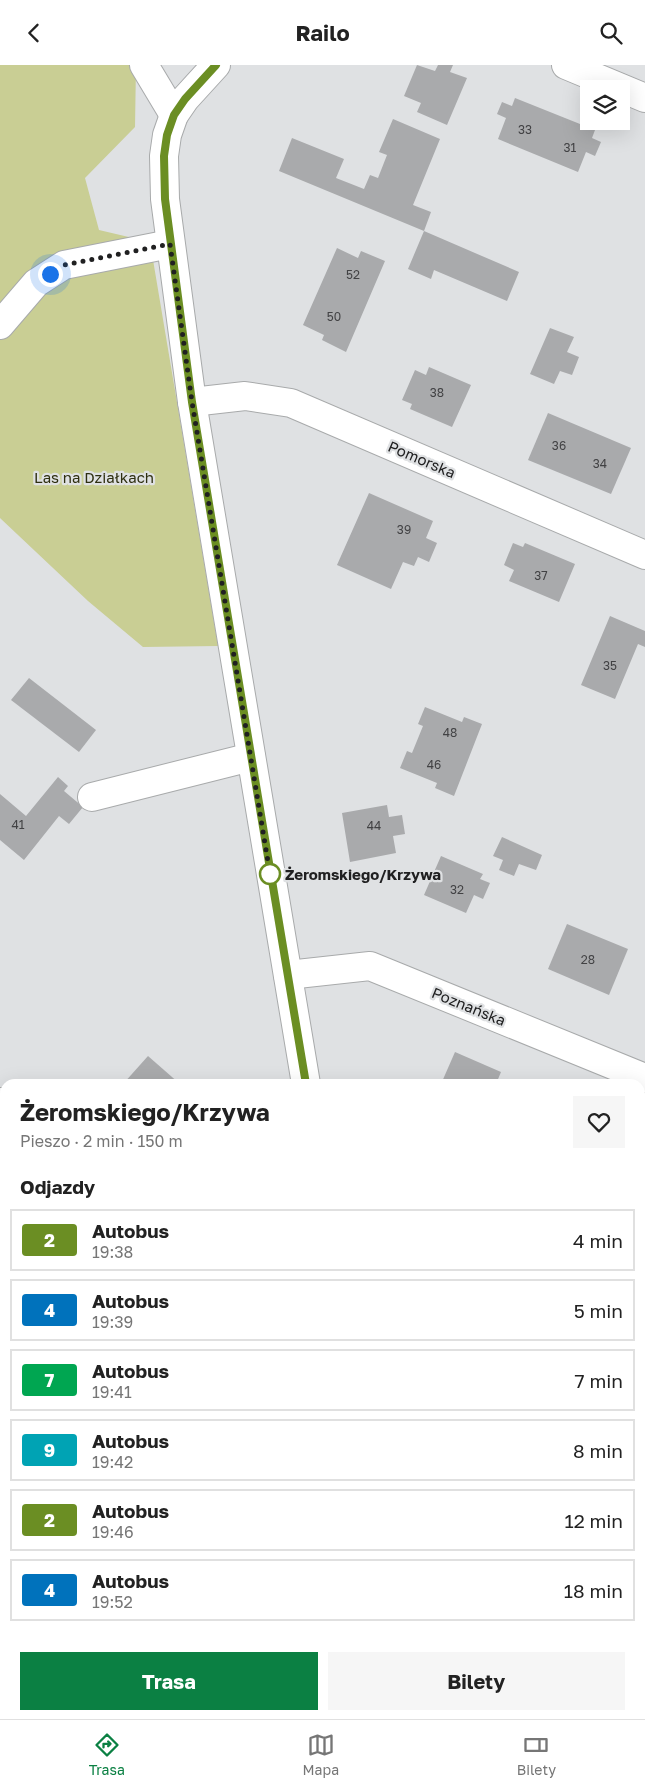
<!DOCTYPE html>
<html lang="pl">
<meta charset="utf-8">
<style>
:root{--surface:#fff;--page:#f6f6f6;--text:#222;--muted:#767676;--line:#e0e0e0;--accent:#0b8043}
body{margin:0;font-family:"Golos Text",sans-serif;background:var(--page);color:var(--text);height:100vh;display:flex;flex-direction:column;font-size:19px;white-space:nowrap}
*{box-sizing:border-box;margin:0}
p{font-size:16px;color:var(--muted)}
.icon{flex:none;width:28px;height:28px;fill:none;stroke:currentColor;stroke-width:2;stroke-linecap:round;stroke-linejoin:round}
.map{position:relative;flex:1;overflow:hidden}
.panel{position:absolute;left:0px;top:1014px;width:645px;height:641px;display:flex;flex-direction:column;background:var(--surface);border-radius:15px 15px 0 0;box-shadow:0 5px 20px #0002}
.panel>*{flex:none}
.badge{padding:0 10px;border-radius:4px;font-size:18px;line-height:32px}
.fabs{position:absolute;left:580px;top:15px;display:grid;gap:10px}
.fabs a{display:grid;place-items:center;width:50px;height:50px;border-radius:0px;background:var(--surface);box-shadow:0 5px 20px #0002;font-size:25px}
.you{position:absolute;width:25px;height:25px;margin:-12px;border:4px solid #fff;border-radius:50%;background:#1a73e8;box-shadow:0 0 0 8px #1a73e833}
.map>.badge{position:absolute;translate:-50% -50%;box-shadow:0 0 0 2px #fff}
h2{padding:0 20px;font-size:19px;line-height:45px}
.round{display:grid;place-items:center;flex:none;width:52px;height:52px;border-radius:0px;background:var(--page)}
.overview{display:flex;align-items:center;justify-content:space-between;height:85px;padding:0 20px}
h1{font-size:24px;font-weight:700;line-height:38px}
.action{display:flex;gap:10px;margin-top:auto;padding:10px 20px}
.action a{flex:1;height:58px;border-radius:0px;background:var(--accent);color:#fff;font-size:20px;font-weight:700;line-height:58px;text-align:center}
.action a+a{background:var(--page);color:var(--text)}
ul{padding:0;list-style:none}
li{display:flex;align-items:center;gap:15px;height:62px;margin:0 10px 8px;padding:0 10px;border:2px solid var(--line);border-radius:0px}
li div{flex:1}
li b{display:block;font-size:19px}
li em{font-style:normal}
li .badge{min-width:55px;font-weight:700;text-align:center}
header{display:flex;justify-content:space-between;align-items:center;height:65px;padding:0 20px;background:var(--surface);font-size:22px;font-weight:700}
.tabs{display:flex;justify-content:space-around;align-items:center;height:70px;border-top:1px solid var(--line);background:var(--surface);font-size:14px;color:var(--muted)}
.tabs a{display:grid;justify-items:center;gap:2px}
.tabs .active{color:var(--accent)}
.map>svg:first-child{display:block}
.green{fill:#c9ce94}
.lines{fill:none;stroke-linecap:round;stroke-linejoin:round}
.canal{stroke:#3da5a7;stroke-width:35}
.building{fill:#a9aaac}
.minor-casing{stroke:#a8aaab;stroke-width:30}
.minor{stroke:#fff;stroke-width:28}
.line-casing{stroke:#fff;stroke-width:11}
.line{stroke:#6b8e23;stroke-width:8}
.walk{stroke:#202021;stroke-width:5;stroke-dasharray:0 9}
.stop-dot{fill:#fff;stroke:#6b8e23;stroke-width:2.5}
.labels{text-anchor:middle;dominant-baseline:central;stroke-width:4.5;stroke-linejoin:round;paint-order:stroke}
.number-label{font-size:12px;fill:#424244}
.street-label{font-size:15px;fill:#202021;stroke:#dfe1e3}
.park-label{font-size:15px;fill:#2e2f10;stroke:#dfe1e3}
.stop-label{font-size:15px;font-weight:bold;fill:#202021;stroke:#dfe1e3;text-anchor:start}
</style>
<header><svg class="icon" aria-label="back" viewBox="0 0 24 24"><path d="M15 5l-7 7 7 7"/></svg>Railo<svg class="icon" aria-label="search" viewBox="0 0 24 24"><circle cx="10" cy="10" r="6"/><path d="M15 15l6 6"/></svg></header>
<div class="map">
<svg width="645" height="1654" viewBox="0 0 645 1654">
<rect width="100%" height="100%" fill="#dfe1e3"/>
<polygon class="green" points="0,0 136,0 135,62 85,113 99,165 150,177 218,581 143,582 88,536 0,453"/>
<g class="lines">
<g class="canal">
<polyline points="640,1254 645,1252"/>
<polyline points="0,1572 5,1569"/>
</g>
</g>
<g class="building">
<polygon points="417,0 435,6 438,0 453,0 450,7 467,13 447,60 417,47 421,38 404,31"/>
<polygon points="515,33 595,65 592,73 601,77 595,91 586,87 578,107 498,74 506,53 497,49 502,37 512,41"/>
<polygon points="393,54 440,74 413,140 431,147 424,166 279,106 292,73 344,94 336,113 364,124 370,110 378,113 387,90 379,87"/>
<polygon points="424,166 519,207 507,236 434,205 431,214 408,204"/>
<polygon points="337,183 358,193 361,186 385,196 346,287 322,275 324,270 303,260"/>
<polygon points="550,263 574,272 567,287 579,292 572,310 560,306 554,319 530,309"/>
<polygon points="429,302 471,320 452,362 410,344 412,339 402,335 415,305 426,310"/>
<polygon points="548,348 631,383 611,429 528,395"/>
<polygon points="369,428 433,456 426,473 437,478 429,497 418,492 414,501 403,497 391,524 337,500"/>
<polygon points="513,478 523,482 525,478 575,499 559,537 509,516 514,505 504,500"/>
<polygon points="610,551 645,566 645,582 638,579 615,634 581,620"/>
<polygon points="29,613 96,665 79,687 11,635"/>
<polygon points="425,642 462,657 464,652 482,659 454,731 435,723 437,718 400,703 407,686 412,688 423,661 418,659"/>
<polygon points="58,712 68,721 64,726 83,742 69,759 59,751 24,795 0,775 0,729 26,751"/>
<polygon points="387,740 389,752 402,750 405,769 393,771 396,788 350,797 342,748"/>
<polygon points="502,772 542,790 536,805 519,799 514,811 499,805 503,795 493,791"/>
<polygon points="441,791 483,809 480,814 490,818 483,834 474,830 466,848 424,830"/>
<polygon points="567,859 628,884 609,930 548,904"/>
<polygon points="455,987 501,1007 496,1019 441,1019"/>
<polygon points="148,991 180,1019 123,1019"/>
<polygon points="645,1099 645,1118 640,1116"/>
<polygon points="0,1118 5,1122 5,1163 0,1169"/>
<polygon points="0,1388 5,1392 5,1433 0,1439"/>
<polygon points="640,1449 645,1451 645,1502 640,1500"/>
<polygon points="5,1454 5,1480 0,1476 0,1460"/>
<polygon points="5,1510 5,1534 0,1526 0,1513"/>
<polygon points="92,1650 183,1650 175,1654 94,1654"/>
<rect x="537" y="1650" width="57" height="4"/>
</g>
<g class="lines">
<g class="minor-casing">
<g id="minor">
<polyline points="144,0 174,50"/>
<polyline points="216,0 185,34 174,50 167,70 164,91 165,134 192,337 306,1019"/>
<polyline points="566,0 645,33"/>
<polyline points="0,260 36,218 64,200 170,179"/>
<polyline points="192,337 245,331 291,338 645,490"/>
<polyline points="92,732 251,692"/>
<polyline points="288,910 370,901 645,1013"/>
<polyline points="0,1037 5,1042"/>
<polyline points="0,1269 5,1263"/>
<polyline points="640,1581 645,1583"/>
<polyline points="411,1650 412,1654"/>
<polyline points="350,1654 361,1650"/>
</g>
</g>
<use href="#minor" class="minor"/>
</g>
<g class="lines">
<g class="line-casing">
<polyline id="line" points="216,0 185,34 174,50 167,70 164,91 165,134 192,337 306,1019"/>
</g>
<use href="#line" class="line"/>
<polyline class="walk" points="50,209 64,200 170,179 192,337 270,809"/>
</g>
<circle class="stop-dot" cx="270" cy="809" r="10"/>
<g class="labels">
<g class="number-label">
<text x="525" y="64">33</text>
<text x="570" y="82">31</text>
<text x="353" y="209">52</text>
<text x="334" y="251">50</text>
<text x="437" y="327">38</text>
<text x="559" y="380">36</text>
<text x="600" y="398">34</text>
<text x="404" y="464">39</text>
<text x="541" y="510">37</text>
<text x="610" y="600">35</text>
<text x="450" y="667">48</text>
<text x="434" y="699">46</text>
<text x="18" y="759">41</text>
<text x="374" y="760">44</text>
<text x="457" y="824">32</text>
<text x="588" y="894">28</text>
</g>
<g class="street-label">
<text transform="translate(422 394) rotate(23)">Pomorska</text>
<text transform="translate(469 941) rotate(22)">Poznańska</text>
</g>
<g class="park-label">
<text x="94" y="412">Las na Działkach</text>
</g>
<g class="stop-label">
<text x="285" y="809">Żeromskiego/Krzywa</text>
</g>
</g>
</svg>
<div class="fabs">
<a><svg class="icon" aria-label="layers" viewBox="0 0 24 24"><path d="M12 4l9 5-9 5-9-5zM3 14l9 5 9-5"/></svg></a>
</div>
<div class="you" style="left:50px;top:209px"></div>
<section class="panel">
<div class="overview"><div><h1>Żeromskiego/Krzywa</h1><p>Pieszo · 2 min · 150 m</p></div><a class="round"><svg class="icon" aria-label="heart" viewBox="0 0 24 24"><path d="M12 20l-8-8c-3-5 5-10 8-4 3-6 11-1 8 4z"/></svg></a></div>
<h2>Odjazdy</h2>
<ul>
<li><span class="badge" style="background:#6b8e23;color:#fff">2</span><div><b>Autobus</b><p>19:38</p></div><em>4 min</em></li>
<li><span class="badge" style="background:#0072bc;color:#fff">4</span><div><b>Autobus</b><p>19:39</p></div><em>5 min</em></li>
<li><span class="badge" style="background:#00a651;color:#fff">7</span><div><b>Autobus</b><p>19:41</p></div><em>7 min</em></li>
<li><span class="badge" style="background:#00a3b4;color:#fff">9</span><div><b>Autobus</b><p>19:42</p></div><em>8 min</em></li>
<li><span class="badge" style="background:#6b8e23;color:#fff">2</span><div><b>Autobus</b><p>19:46</p></div><em>12 min</em></li>
<li><span class="badge" style="background:#0072bc;color:#fff">4</span><div><b>Autobus</b><p>19:52</p></div><em>18 min</em></li>
</ul>
<div class="action"><a>Trasa</a><a>Bilety</a></div>
</section>
</div>
<nav class="tabs">
<a class="active"><svg class="icon" aria-label="directions" viewBox="0 0 24 24"><path d="M12 3l9 9-9 9-9-9zM9 14v-3h6M13 9l2 2-2 2"/></svg>Trasa</a>
<a><svg class="icon" aria-label="map" viewBox="0 0 24 24"><path d="M3 6l6-2 6 2 6-2v14l-6 2-6-2-6 2zM9 4v14M15 6v14"/></svg>Mapa</a>
<a><svg class="icon" aria-label="tickets" viewBox="0 0 24 24"><path d="M3 7h18v10H3zM15 7v10"/></svg>Bilety</a>
</nav>
